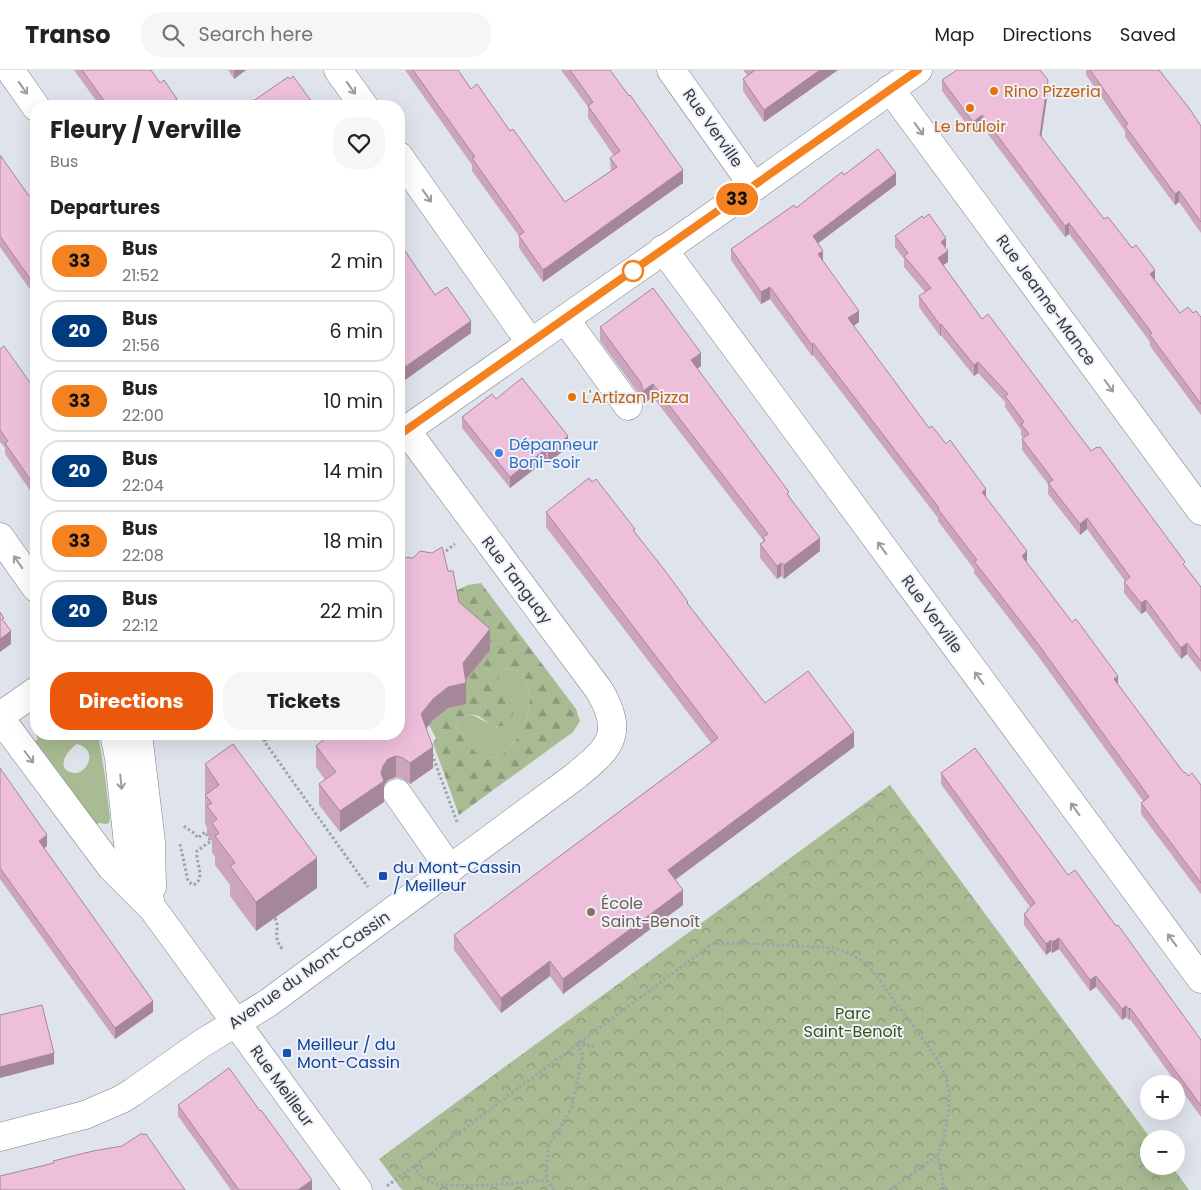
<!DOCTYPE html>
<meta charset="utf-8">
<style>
:root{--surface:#fff;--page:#f6f6f6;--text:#222;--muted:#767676;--line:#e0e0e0;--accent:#ea580c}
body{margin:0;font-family:Poppins,sans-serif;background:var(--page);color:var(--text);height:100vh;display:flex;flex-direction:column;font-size:19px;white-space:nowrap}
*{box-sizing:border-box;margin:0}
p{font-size:16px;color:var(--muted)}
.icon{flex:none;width:28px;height:28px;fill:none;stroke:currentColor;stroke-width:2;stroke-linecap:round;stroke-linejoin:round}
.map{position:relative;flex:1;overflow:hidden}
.details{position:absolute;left:30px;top:30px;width:375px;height:640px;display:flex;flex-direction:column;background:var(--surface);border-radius:20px;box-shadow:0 5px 20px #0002}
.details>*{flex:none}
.badge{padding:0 10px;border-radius:16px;font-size:18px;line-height:32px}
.controls{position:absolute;left:1140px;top:1005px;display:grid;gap:10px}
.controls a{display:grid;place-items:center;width:45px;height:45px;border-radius:50%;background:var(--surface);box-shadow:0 5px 20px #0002;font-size:25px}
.map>.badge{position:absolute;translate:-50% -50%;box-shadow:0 0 0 2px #fff}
h2{padding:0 20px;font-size:19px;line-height:45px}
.round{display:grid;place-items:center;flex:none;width:52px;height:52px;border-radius:20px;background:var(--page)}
.headline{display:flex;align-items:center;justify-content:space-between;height:85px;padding:0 20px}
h1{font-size:24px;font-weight:700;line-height:38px}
.action{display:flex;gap:10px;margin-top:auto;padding:10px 20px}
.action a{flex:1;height:58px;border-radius:20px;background:var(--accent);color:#fff;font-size:20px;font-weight:700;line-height:58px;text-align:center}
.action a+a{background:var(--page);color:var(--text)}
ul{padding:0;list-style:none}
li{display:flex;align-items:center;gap:15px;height:62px;margin:0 10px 8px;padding:0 10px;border:2px solid var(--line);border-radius:20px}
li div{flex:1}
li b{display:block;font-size:19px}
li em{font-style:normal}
li .badge{min-width:55px;font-weight:700;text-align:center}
header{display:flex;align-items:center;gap:30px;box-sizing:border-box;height:70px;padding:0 25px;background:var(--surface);border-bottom:1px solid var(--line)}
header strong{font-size:24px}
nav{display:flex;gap:28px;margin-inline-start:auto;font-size:18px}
.search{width:350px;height:45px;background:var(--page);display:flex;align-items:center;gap:12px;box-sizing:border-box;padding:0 18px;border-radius:20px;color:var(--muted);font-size:19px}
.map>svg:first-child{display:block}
.grass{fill:#a8bb93;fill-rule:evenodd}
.forest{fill:url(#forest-firs);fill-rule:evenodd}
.park{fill:url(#park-crowns)}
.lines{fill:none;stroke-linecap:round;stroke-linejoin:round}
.minor-casing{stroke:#7e828a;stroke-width:29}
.path{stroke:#9fa3a9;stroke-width:3;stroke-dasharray:2.5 2.5;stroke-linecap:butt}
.minor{stroke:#fff;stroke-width:28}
.wall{fill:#cca4bc}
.shaded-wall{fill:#a68699}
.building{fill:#edbfdb;stroke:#a68699}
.oneway{stroke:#9c9c9e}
.line-casing{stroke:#fff;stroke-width:11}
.line{stroke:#f58220;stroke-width:8}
.food-dot{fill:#e8710a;stroke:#ecf1fa;stroke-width:2}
.stop-dot{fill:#fff;stroke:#f58220;stroke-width:2.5}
.shop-dot{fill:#3f7fe0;stroke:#ecf1fa;stroke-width:2}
.transit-dot{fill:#1a4fb4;stroke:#ecf1fa;stroke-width:2}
.education-dot{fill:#8d6e63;stroke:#ecf1fa;stroke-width:2}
.labels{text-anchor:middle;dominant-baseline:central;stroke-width:4;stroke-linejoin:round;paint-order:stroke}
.food-label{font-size:16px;fill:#c56008;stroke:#ecf1fa;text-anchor:start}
.street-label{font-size:16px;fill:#383a3d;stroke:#ecf1fa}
.shop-label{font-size:16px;fill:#366cbe;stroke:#ecf1fa;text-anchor:start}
.transit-label{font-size:16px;fill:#164399;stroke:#ecf1fa;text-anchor:start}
.education-label{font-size:16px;fill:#785e54;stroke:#ecf1fa;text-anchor:start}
.park-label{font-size:16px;fill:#3a5313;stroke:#ecf1fa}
</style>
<header>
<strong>Transo</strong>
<div class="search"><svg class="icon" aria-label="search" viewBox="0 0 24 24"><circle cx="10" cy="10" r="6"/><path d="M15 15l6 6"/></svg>Search here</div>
<nav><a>Map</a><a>Directions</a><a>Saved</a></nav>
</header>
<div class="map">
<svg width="1201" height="1120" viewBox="0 0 1201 1120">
<defs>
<pattern id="forest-firs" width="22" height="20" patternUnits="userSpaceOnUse" patternTransform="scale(1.25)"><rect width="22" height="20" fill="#a8bb93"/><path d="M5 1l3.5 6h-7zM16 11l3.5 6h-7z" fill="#8a9979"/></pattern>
<pattern id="park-crowns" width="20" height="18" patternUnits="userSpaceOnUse" patternTransform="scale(1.25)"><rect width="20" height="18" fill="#a8bb93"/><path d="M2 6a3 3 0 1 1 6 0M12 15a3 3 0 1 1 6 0" fill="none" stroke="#8a9979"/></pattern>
</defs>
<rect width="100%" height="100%" fill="#dfe4ec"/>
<g class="grass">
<path d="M510 598C546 608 526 673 500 685 494 688 487 688 481 688L467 673 457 657 460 649 469 644C479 647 486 653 497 657L512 632 501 615 497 606 501 600Z"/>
<path d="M36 661V664H98L105 706 110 749 109 753 106 754 99 753 95 755 33 673 38 669C36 666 36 664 36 661ZM77 674C100 680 86 705 74 703 54 700 67 680 77 674Z"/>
</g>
<path class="forest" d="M481 513 576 639 580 651 573 662 459 745 433 673 436 668 429 655 433 650 464 559 453 522 468 515ZM510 598C546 608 526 673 500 685 494 688 487 688 481 688L467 673 457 657 460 649 469 644C473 645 477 645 480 647 485 650 488 654 494 656 499 657 504 656 508 652 523 639 503 619 498 606L501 600Z"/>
<polygon class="park" points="890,715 1151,1069 1149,1069 1149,1096 1172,1096 1189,1120 402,1120 379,1089"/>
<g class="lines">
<g class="minor-casing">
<g id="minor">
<polyline points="10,0 36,37"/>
<polyline points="338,0 364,36"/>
<polyline points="671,0 754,117"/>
<polyline points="890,19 1201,441"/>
<polyline points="399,86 530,272"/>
<polyline points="663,179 1201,909"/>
<polyline points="565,249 628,336"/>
<polyline points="399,365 754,117 918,0"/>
<polyline points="0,467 36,518"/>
<polyline points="0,646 36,621"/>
<polyline points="0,648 111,797 153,839 358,1120"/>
<polyline points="114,664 119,688 128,774 150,830"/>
<polyline points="138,664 151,772 152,817"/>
<polyline points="397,723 450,799"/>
<path d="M0 1067 85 1045 122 1029 133 1022 201 974 268 933 573 708C609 679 626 665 599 620L406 360"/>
</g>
</g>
<g class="path">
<polyline points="442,484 455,474"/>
<polyline points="274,664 264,671 368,817"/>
<polyline points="432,684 457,752"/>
<path d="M180 774 188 811 193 815C207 810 195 792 197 781L211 771 205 762 198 768 194 763 182 755"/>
<path d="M275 848C281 860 271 865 283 880"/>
<path d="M413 1096C418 1102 423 1109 430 1112 453 1120 520 1113 547 1110"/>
<path d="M387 1116 712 874 739 873 835 878C850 883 860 888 872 900L935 986 945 1004 949 1020V1038L943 1072 938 1085 944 1120"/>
<polyline points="554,1120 547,1110 546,1101 549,1076 572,1037 583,985 578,975 596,976"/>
<polyline points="890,1120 938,1085"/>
</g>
<use href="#minor" class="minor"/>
</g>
<g class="wall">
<polygon points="74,0 151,0 177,36 100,36"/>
<polygon points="228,0 246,0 234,9"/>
<polygon points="405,0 458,0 471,19 510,61 565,132 611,101 610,88 614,86 588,48 588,37 561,0 610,0 683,113 543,212 519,178 519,166 472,101 472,95"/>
<polygon points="743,0 838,0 764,52 743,21 743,9 747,5"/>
<polygon points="1086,0 1159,0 1201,56 1201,163 1179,132 1175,135 1125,67 1125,61 1086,5"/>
<polygon points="942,10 1048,21 1041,67 1104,149 1155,210 1180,243 1193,243 1201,247 1201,345 1150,276 1150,272 1112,221 1069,164 1065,167 982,56 973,63 942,21"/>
<polygon points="0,85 29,126 36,132 36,228 0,177"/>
<polygon points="844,105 896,115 818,173 823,191 859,252 853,256 929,358 986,427 1027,493 1184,703 1201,715 1201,824 1141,744 1141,733 1143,731 1038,586 974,503 974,499 938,451 938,448 813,285 812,286 770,229 761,234 731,190 731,179 796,138"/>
<polygon points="924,148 946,179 948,192 943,195 982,249 1185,496 1201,517 1201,602 1187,584 1181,589 1146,541 1141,544 1124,523 1124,512 1125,511 1087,459 1080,465 1048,424 1048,414 1022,380 1022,369 1024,369 1021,365 1021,360 1005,337 1005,332 978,303 974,306 941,265 940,266 919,237 919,226 925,222 904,197 904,189 895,177 895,166"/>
<polygon points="399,172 435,225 471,263 405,310 399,301"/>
<polygon points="600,257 701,296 697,299 789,426 820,481 784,509 781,506 777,509 760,488 760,474 763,472 763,470 653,327 643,334 641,327 600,271"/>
<polygon points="0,279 36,321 36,429 5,384 5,378 0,372"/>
<polygon points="496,329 568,377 548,393 546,390 510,418 462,358 462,347"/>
<polygon points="546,442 635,462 688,534 765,633 854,677 675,810 683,835 563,924 550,906 501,943 454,880 454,865 711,673 546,457"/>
<polygon points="448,501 459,532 490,580 465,611 466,634 448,638 433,650 426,659 433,698 410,714 403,709 396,707 388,710 384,715 384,732 340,762 319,735 319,714 325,710 316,697 316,676 399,664"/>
<polygon points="205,694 317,818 256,861 230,826 230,815 215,795 215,787 212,782 212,771 207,765 207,757 205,754"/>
<polygon points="0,698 47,776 44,778 153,942 115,969 0,809"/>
<polygon points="941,703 1068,805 1201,970 1201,1047 1130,949 1129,950 1126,947 1122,950 1096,917 1090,921 1059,879 1052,883 1051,881 1046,885 1024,855 1024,844 1027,842 1027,840 1030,837 941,714"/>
<polygon points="178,1035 260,1041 312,1120 231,1120 178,1046"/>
</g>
<g class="shaded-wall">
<polygon points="234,0 246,0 234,9"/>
<polygon points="820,0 838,0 764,52 764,40"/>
<polygon points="1048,10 1048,21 1040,76 1040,65"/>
<polygon points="177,29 177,36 167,36"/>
<polygon points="982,45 982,56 973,63 973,52"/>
<polygon points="683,100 683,113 543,212 543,200"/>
<polygon points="896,103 896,115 813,177 813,166"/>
<polygon points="1179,121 1179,132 1175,135 1175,124"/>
<polygon points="36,145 36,156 32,149"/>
<polygon points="1069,153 1069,164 1065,167 1065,156"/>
<polygon points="946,168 946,179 941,172"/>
<polygon points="823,181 823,193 818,184"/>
<polygon points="948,181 948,192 938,199 938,188"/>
<polygon points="1155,200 1155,211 1150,204"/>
<polygon points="770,217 770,229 761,234 761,222"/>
<polygon points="859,241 859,252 848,260 848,248"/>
<polygon points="471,251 471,263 405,310 405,297"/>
<polygon points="941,254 941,265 940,266 940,255"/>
<polygon points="813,273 813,285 812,286 812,275"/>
<polygon points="701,283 701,296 691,304 691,290"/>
<polygon points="978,292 978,303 974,306 974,295"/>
<polygon points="653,314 653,327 643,334 643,321"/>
<polygon points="36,338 36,349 32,340"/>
<polygon points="568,366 568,377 548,393 548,382"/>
<polygon points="546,379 546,390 510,418 510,407"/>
<polygon points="986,419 986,430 982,422"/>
<polygon points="1087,448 1087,459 1080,465 1080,454"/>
<polygon points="820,468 820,481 784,509 784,495"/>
<polygon points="1027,481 1027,493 1022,486"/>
<polygon points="781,493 781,506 777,509 777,496"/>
<polygon points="1146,530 1146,541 1141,544 1141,533"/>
<polygon points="490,559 490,580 463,613 466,613 466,634 448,638 433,650 421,665 421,644"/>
<polygon points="11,561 11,574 0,582 0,569"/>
<polygon points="1187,573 1187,584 1181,589 1181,578"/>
<polygon points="1118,606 1118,617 1114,609"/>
<polygon points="854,662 854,677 668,815 668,800"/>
<polygon points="433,677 433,698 410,714 410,693"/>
<polygon points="396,686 396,707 388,710 384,715 384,732 340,762 340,741 388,689"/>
<polygon points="47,765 47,776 39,782 39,771"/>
<polygon points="317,788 317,818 256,861 256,832"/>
<polygon points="683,820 683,835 563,924 563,909"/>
<polygon points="1059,868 1059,879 1052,883 1052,872"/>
<polygon points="1051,870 1051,881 1046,885 1046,874"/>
<polygon points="550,891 550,906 501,943 501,928"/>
<polygon points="1096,906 1096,917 1090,921 1090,910"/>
<polygon points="153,931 153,942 115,969 115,958"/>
<polygon points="1126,936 1126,947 1122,950 1122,939"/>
<polygon points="1130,938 1130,949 1129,950 1129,939"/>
<polygon points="54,983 54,994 0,1008 0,997"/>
<polygon points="312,1110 312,1120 298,1120"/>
</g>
<g class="building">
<polygon points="82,0 151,0 160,13 164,10 177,29 167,36 108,36"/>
<polygon points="413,0 458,0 471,19 477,14 510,61 513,59 565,132 617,97 610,88 620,81 588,36 593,32 570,0 610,0 629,26 630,25 683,100 543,200 519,166 524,162 472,88 475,87"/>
<polygon points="753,0 820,0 764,40 743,9 754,1"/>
<polygon points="957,0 1040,0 1048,10 1040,65 1104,149 1108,147 1132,178 1136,175 1155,200 1150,204 1180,243 1188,237 1193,243 1196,241 1201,247 1201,334 1150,265 1152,263 1069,153 1065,156 982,45 973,52 942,10"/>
<polygon points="1090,0 1159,0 1189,38 1201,56 1201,152 1179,121 1175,124 1125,56 1128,54"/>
<polygon points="293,6 312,32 308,36 246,36 288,7 290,9"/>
<polygon points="878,79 896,103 813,166 823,181 818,184 859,241 848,248 929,358 932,356 946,374 950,370 986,419 982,422 1027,481 1022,486 1072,552 1076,549 1118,606 1114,609 1184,703 1185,702 1188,706 1192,703 1201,715 1201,813 1141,733 1149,727 1038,574 974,491 977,490 938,439 939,438 813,273 812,275 770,217 761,222 731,179 794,135 796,138 842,102 844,105"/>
<polygon points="0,85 29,126 31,125 36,132 36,145 32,149 36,155 36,217 0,166"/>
<polygon points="929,144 946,168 941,172 948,181 938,188 982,249 988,244 1091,381 1097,377 1098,378 1100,377 1185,492 1183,494 1201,517 1201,591 1187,573 1181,578 1146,530 1141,533 1124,512 1130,507 1087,448 1080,454 1048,413 1053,410 1022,369 1029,364 1021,354 1024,352 1005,326 1008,324 978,292 974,295 941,254 940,255 919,226 931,218 904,186 908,183 895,166 922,146 924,148"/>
<polygon points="399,172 435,225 447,217 471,251 405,297 399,288"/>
<polygon points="653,218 701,283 691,290 789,422 787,424 820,468 784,495 781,493 777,496 760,474 765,471 763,467 768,464 653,314 643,321 641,313 600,257"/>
<polygon points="4,276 36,321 36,338 32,340 36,346 36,418 5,373 8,371 0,360 0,279"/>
<polygon points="522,308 568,366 548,382 546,379 510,407 462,347 492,324 496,329"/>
<polygon points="589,408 592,412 596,409 635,459 633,460 666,502 688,532 687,533 765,633 808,601 854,662 668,800 683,820 563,909 550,891 501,928 454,865 718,668 546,442"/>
<polygon points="442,477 448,501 453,501 459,532 490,559 463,593 466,613 448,617 433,629 421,644 433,677 410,693 403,688 396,686 388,689 383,696 381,703 384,711 340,741 319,714 336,702 316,676 331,664 399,664 399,491 402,487 413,488 420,481 432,483"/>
<polygon points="0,542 4,548 2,549 11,561 0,569"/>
<polygon points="233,674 317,788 256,832 230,796 235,793 215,766 219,763 212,753 217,749 207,736 212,733 205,725 219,715 205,694"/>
<polygon points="975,678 1068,805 1075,800 1116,856 1118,855 1201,970 1201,1036 1130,938 1129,939 1126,936 1122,939 1096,906 1090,910 1059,868 1052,872 1051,870 1046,874 1024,844 1028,841 1027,840 1035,833 941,703"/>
<polygon points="0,698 47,765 39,771 153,931 115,958 0,798"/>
<polygon points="42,935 54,983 0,997 0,945"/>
<polygon points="229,998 260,1041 261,1040 312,1110 298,1120 239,1120 178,1035"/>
<polygon points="142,1063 143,1065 146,1064 185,1120 0,1120 0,1106 54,1093 53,1091 93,1081 122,1076"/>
</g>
<defs><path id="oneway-shaft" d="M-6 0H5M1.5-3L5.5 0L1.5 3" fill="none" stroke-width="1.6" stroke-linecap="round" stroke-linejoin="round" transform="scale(1.25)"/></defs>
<g class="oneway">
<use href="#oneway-shaft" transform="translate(23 18) rotate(55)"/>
<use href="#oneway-shaft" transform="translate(351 18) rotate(55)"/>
<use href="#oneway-shaft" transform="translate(919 59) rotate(54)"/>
<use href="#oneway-shaft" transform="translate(427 126) rotate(55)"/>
<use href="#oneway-shaft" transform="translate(1109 316) rotate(54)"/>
<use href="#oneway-shaft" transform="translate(882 478) rotate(-126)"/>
<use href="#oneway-shaft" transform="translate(18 492) rotate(-125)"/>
<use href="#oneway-shaft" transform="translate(979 608) rotate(-126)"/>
<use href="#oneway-shaft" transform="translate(29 687) rotate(53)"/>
<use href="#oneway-shaft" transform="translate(121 712) rotate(84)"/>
<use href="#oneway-shaft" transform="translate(1075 739) rotate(-126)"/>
<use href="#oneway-shaft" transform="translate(1172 870) rotate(-126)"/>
</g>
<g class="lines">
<g class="line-casing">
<polyline id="line" points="399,365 918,0"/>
</g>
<use href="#line" class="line"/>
</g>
<g class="food-dot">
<circle cx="994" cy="21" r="5"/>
<circle cx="970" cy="38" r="5"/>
<circle cx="572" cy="327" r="5"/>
</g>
<circle class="stop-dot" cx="633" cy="201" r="10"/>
<circle class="shop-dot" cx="499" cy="383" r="5"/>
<g class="transit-dot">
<rect x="378" y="801" width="10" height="10" rx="2.5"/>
<rect x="282" y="978" width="10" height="10" rx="2.5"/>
</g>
<circle class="education-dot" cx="591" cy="842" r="5"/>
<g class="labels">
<g class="food-label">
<text x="1004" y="21">Rino Pizzeria</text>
<text x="970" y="56" text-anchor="middle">Le bruloir</text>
<text x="582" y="327">L'Artizan Pizza</text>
</g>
<g class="street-label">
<text transform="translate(713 58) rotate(55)">Rue Verville</text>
<text transform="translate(1046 230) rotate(54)">Rue Jeanne-Mance</text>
<text transform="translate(517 510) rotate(53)">Rue Tanguay</text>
<text transform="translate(932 544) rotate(54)">Rue Verville</text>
<text transform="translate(309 900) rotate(-35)">Avenue du Mont-Cassin</text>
<text transform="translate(282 1016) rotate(54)">Rue Meilleur</text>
</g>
<g class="shop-label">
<text x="509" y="374">Dépanneur<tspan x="509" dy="18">Boni-soir</tspan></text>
</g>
<g class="transit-label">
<text x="393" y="797">du Mont-Cassin<tspan x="393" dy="18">/ Meilleur</tspan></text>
<text x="297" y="974">Meilleur / du<tspan x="297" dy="18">Mont-Cassin</tspan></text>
</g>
<g class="education-label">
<text x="601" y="833">École<tspan x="601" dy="18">Saint-Benoît</tspan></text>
</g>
<g class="park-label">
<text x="853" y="943">Parc<tspan x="853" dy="18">Saint-Benoît</tspan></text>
</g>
</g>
</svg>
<div class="controls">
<a>+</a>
<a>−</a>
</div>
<b class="badge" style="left:737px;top:129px;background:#f58220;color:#111">33</b>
<section class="details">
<div class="headline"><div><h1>Fleury / Verville</h1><p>Bus</p></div><a class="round"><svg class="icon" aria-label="heart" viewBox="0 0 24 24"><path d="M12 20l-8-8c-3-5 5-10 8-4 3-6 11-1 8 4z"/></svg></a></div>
<h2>Departures</h2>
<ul>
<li><span class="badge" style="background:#f58220;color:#111">33</span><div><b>Bus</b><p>21:52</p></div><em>2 min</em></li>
<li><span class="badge" style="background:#003b80;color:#fff">20</span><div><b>Bus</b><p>21:56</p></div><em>6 min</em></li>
<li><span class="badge" style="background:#f58220;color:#111">33</span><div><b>Bus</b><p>22:00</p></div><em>10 min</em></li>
<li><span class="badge" style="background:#003b80;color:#fff">20</span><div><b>Bus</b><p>22:04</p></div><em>14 min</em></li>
<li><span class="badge" style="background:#f58220;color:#111">33</span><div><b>Bus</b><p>22:08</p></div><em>18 min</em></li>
<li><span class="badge" style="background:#003b80;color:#fff">20</span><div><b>Bus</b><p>22:12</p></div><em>22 min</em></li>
</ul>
<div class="action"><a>Directions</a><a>Tickets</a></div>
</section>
</div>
